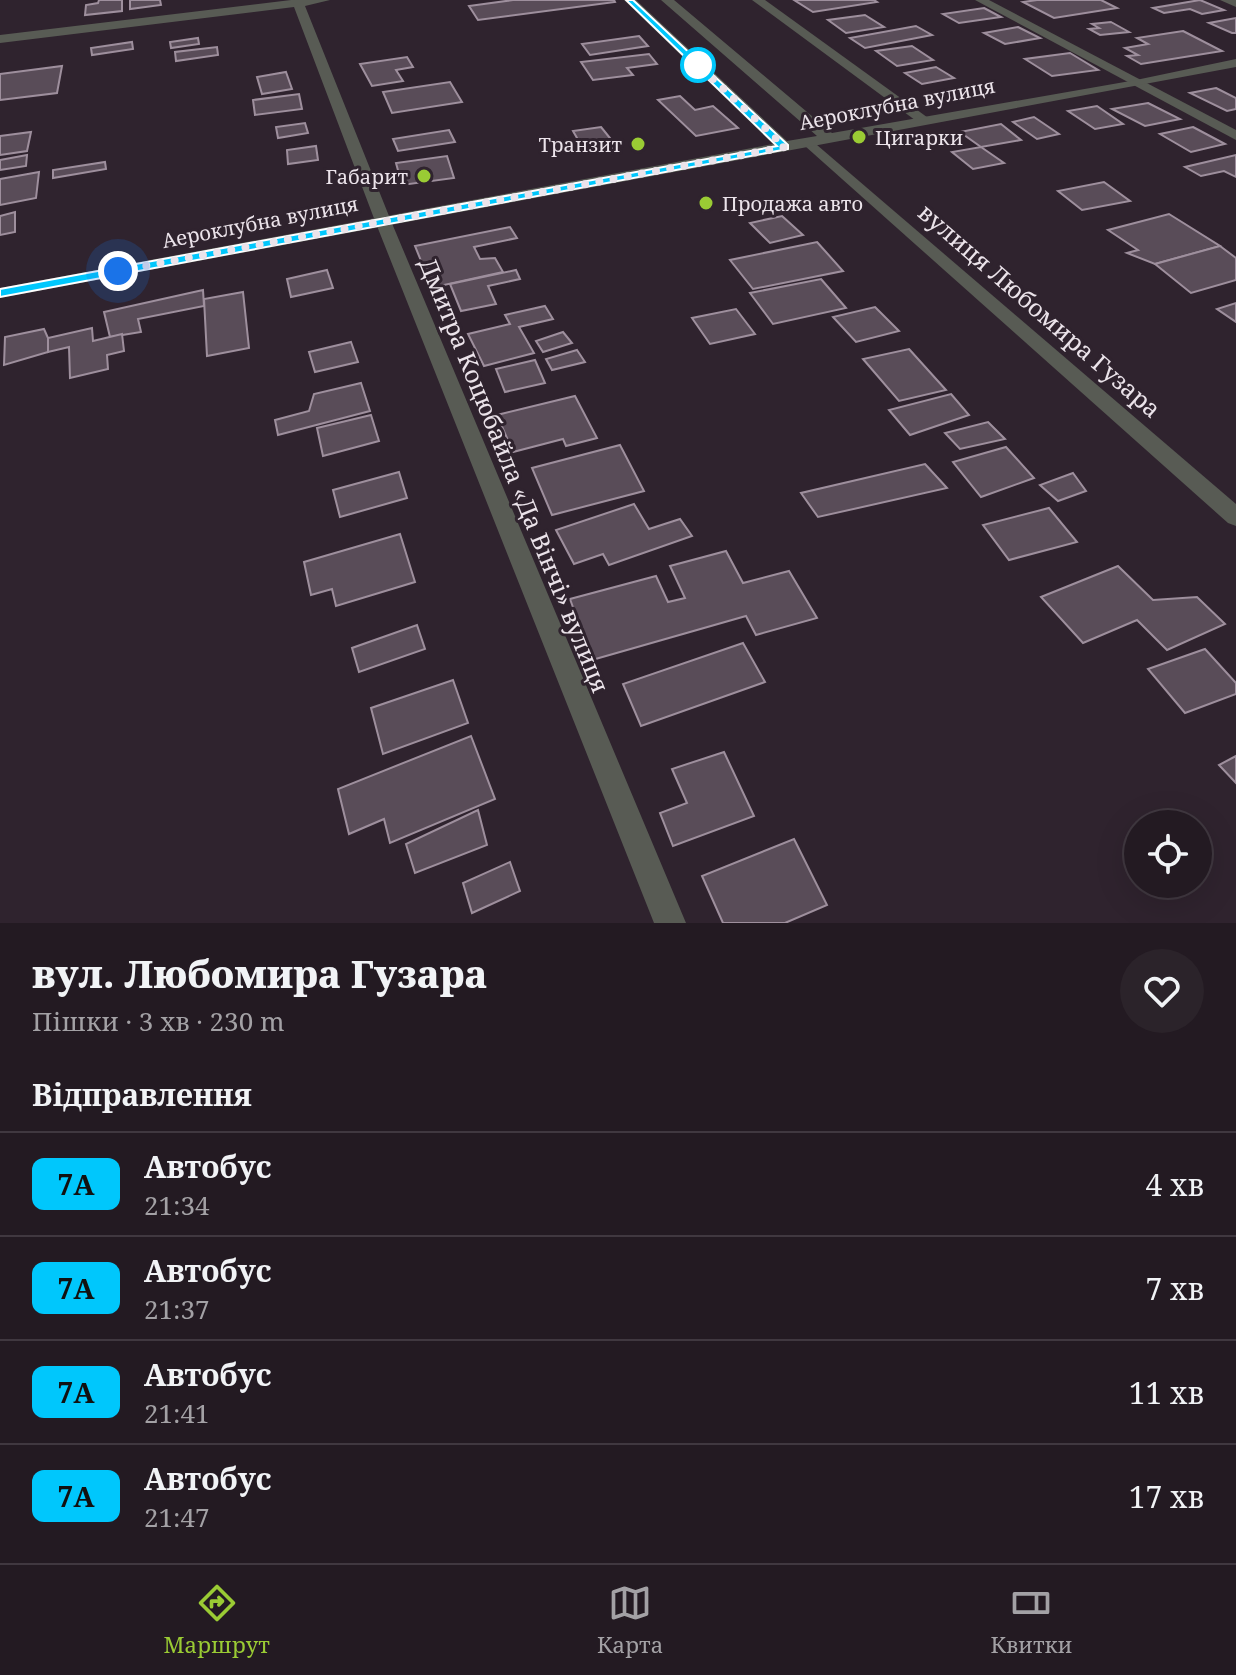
<!DOCTYPE html>
<html lang="uk">
<meta charset="utf-8">
<style>
:root{--surface:#231a22;--page:#2b232a;--text:#f1f3f6;--muted:#a3a1a5;--line:#403840;--accent:#9acb34}
body{margin:0;font-family:"Noto Serif",serif;background:var(--page);color:var(--text);height:100vh;display:flex;flex-direction:column;font-size:30px;white-space:nowrap}
*{box-sizing:border-box;margin:0}
p{font-size:26px;color:var(--muted)}
.icon{flex:none;width:44px;height:44px;fill:none;stroke:currentColor;stroke-width:2;stroke-linecap:round;stroke-linejoin:round}
.map{position:relative;height:923px;overflow:hidden}
.panel{display:flex;flex-direction:column;background:var(--surface);flex:1}
.panel>*{flex:none}
.badge{padding:0 16px;border-radius:12px;font-size:28px;line-height:52px}
.buttons{position:absolute;left:1124px;top:810px;display:grid;gap:16px}
.buttons a{display:grid;place-items:center;width:88px;height:88px;border-radius:50%;background:var(--surface);box-shadow:0 8px 32px #0002,0 0 0 2px var(--line);font-size:40px}
.you{position:absolute;width:40px;height:40px;margin:-20px;border:6px solid #fff;border-radius:50%;background:#1a73e8;box-shadow:0 0 0 12px #1a73e833}
.map>.badge{position:absolute;translate:-50% -50%;box-shadow:0 0 0 4px #fff}
h2{padding:0 32px;font-size:30px;line-height:72px}
.round{display:grid;place-items:center;flex:none;width:84px;height:84px;border-radius:42px;background:var(--page)}
.head{display:flex;align-items:center;justify-content:space-between;height:136px;padding:0 32px}
h1{font-size:38px;font-weight:800;line-height:60px}
ul{padding:0;list-style:none}
li{display:flex;align-items:center;gap:24px;height:104px;padding:0 32px;border-top:2px solid var(--line)}
li div{flex:1}
li b{display:block;font-size:30px}
li em{font-style:normal}
li .badge{min-width:88px;font-weight:700;text-align:center}
.tabs{display:flex;justify-content:space-around;align-items:center;height:112px;border-top:2px solid var(--line);background:var(--surface);font-size:22px;color:var(--muted)}
.tabs a{display:grid;justify-items:center;gap:4px}
.tabs .current{color:var(--accent)}
.map>svg:first-child{display:block}
.building{fill:#594c58;stroke:#9e8f9d;stroke-width:2}
.lines{fill:none;stroke-linecap:round;stroke-linejoin:round}
.minor{fill:#585b54;fill-rule:evenodd}
.tertiary{fill:#585b54;fill-rule:evenodd}
.line{fill:#00c7fc;stroke:#fff;stroke-width:2}
.walk{stroke:#ebe3ea;stroke-width:8;stroke-dasharray:0 14.4}
.stop-dot{fill:#fff;stroke:#00c7fc;stroke-width:4}
.poi-dot{fill:#9acb34;stroke:#2f232e;stroke-width:3}
.labels{text-anchor:middle;dominant-baseline:central;stroke-width:6;stroke-linejoin:round;paint-order:stroke}
.far-street-label{font-size:20px;fill:#ebe3ea;stroke:#2f232e}
.far-poi-label{font-size:20px;fill:#ebe3ea;stroke:#2f232e;text-anchor:start}
.street-label{font-size:24px;fill:#ebe3ea;stroke:#2f232e}
</style>
<div class="map">
<svg width="1236" height="923" viewBox="0 0 1236 923">
<rect width="100%" height="100%" fill="#2f232e"/>
<g class="building">
<polygon points="99,0 122,0 122,11 85,15 86,5 98,3"/>
<polygon points="130,0 160,0 161,5 130,9"/>
<polygon points="513,0 614,0 615,2 478,20 469,6"/>
<polygon points="794,0 874,0 877,2 813,12"/>
<polygon points="1037,0 1101,0 1117,8 1054,18 1023,2"/>
<polygon points="1200,0 1224,10 1202,14 1190,9 1164,13 1153,8"/>
<polygon points="984,8 1001,17 959,23 943,14"/>
<polygon points="865,15 884,27 846,33 828,20"/>
<polygon points="1236,18 1236,33 1232,33 1209,23"/>
<polygon points="1111,22 1129,32 1100,35 1089,29 1099,28 1092,24"/>
<polygon points="916,26 932,35 865,48 850,38"/>
<polygon points="1018,27 1040,38 1005,44 984,33"/>
<polygon points="1183,31 1222,51 1141,64 1127,56 1138,55 1125,48 1148,44 1137,38"/>
<polygon points="639,36 648,46 590,55 582,44"/>
<polygon points="198,38 199,44 171,48 170,42"/>
<polygon points="132,42 133,49 92,55 91,48"/>
<polygon points="912,46 933,60 897,66 876,51"/>
<polygon points="217,47 218,55 176,61 175,52"/>
<polygon points="1070,53 1098,70 1052,76 1025,59"/>
<polygon points="649,54 657,64 627,68 633,75 593,80 581,62"/>
<polygon points="407,57 413,67 396,70 403,81 372,86 360,64"/>
<polygon points="62,66 57,93 0,100 0,74"/>
<polygon points="936,67 954,78 922,84 905,73"/>
<polygon points="286,72 292,89 262,94 257,77"/>
<polygon points="450,82 462,102 392,113 383,92"/>
<polygon points="1216,88 1236,98 1236,109 1227,111 1190,93"/>
<polygon points="299,94 302,109 255,115 253,100"/>
<polygon points="680,96 695,110 713,106 738,128 696,136 658,100"/>
<polygon points="1148,103 1180,119 1145,126 1112,109"/>
<polygon points="1097,106 1123,124 1095,129 1068,111"/>
<polygon points="1034,117 1059,134 1037,139 1013,122"/>
<polygon points="305,123 308,133 278,138 276,127"/>
<polygon points="1001,124 1021,140 981,147 960,132"/>
<polygon points="601,127 618,148 585,152 573,131"/>
<polygon points="1193,127 1225,144 1191,152 1160,134"/>
<polygon points="449,130 455,142 398,151 393,139"/>
<polygon points="31,132 27,151 0,155 0,136"/>
<polygon points="316,146 318,160 288,164 287,150"/>
<polygon points="981,147 1004,163 973,169 952,152"/>
<polygon points="27,155 26,166 0,170 0,160"/>
<polygon points="1236,155 1236,177 1224,171 1201,176 1185,167"/>
<polygon points="447,156 454,178 402,185 396,163"/>
<polygon points="105,162 106,169 53,178 53,170"/>
<polygon points="39,172 36,198 0,205 0,179"/>
<polygon points="1104,182 1130,201 1082,210 1058,191"/>
<polygon points="15,212 15,232 0,235 0,216"/>
<polygon points="1169,214 1220,246 1155,264 1127,253 1138,250 1108,230"/>
<polygon points="782,216 803,235 770,243 750,223"/>
<polygon points="510,227 517,238 474,247 480,259 495,258 503,272 435,287 430,283 415,246"/>
<polygon points="817,242 843,271 753,289 730,260"/>
<polygon points="1220,246 1236,258 1236,280 1191,293 1155,264"/>
<polygon points="327,270 333,288 291,297 287,279"/>
<polygon points="516,270 520,279 488,286 496,304 461,311 450,284"/>
<polygon points="821,279 846,308 773,324 750,293"/>
<polygon points="203,290 204,306 138,319 141,332 110,337 104,312"/>
<polygon points="243,292 249,348 207,356 204,299"/>
<polygon points="1236,303 1236,322 1217,309"/>
<polygon points="545,306 553,319 519,327 534,353 484,366 468,334 510,324 505,315"/>
<polygon points="875,307 899,331 856,342 833,317"/>
<polygon points="736,309 755,334 710,344 692,318"/>
<polygon points="92,328 93,341 122,334 124,351 107,355 108,369 70,378 69,347 48,352 48,338"/>
<polygon points="44,329 48,338 48,352 4,365 5,337"/>
<polygon points="563,332 572,343 543,352 536,341"/>
<polygon points="351,342 358,362 315,372 309,352"/>
<polygon points="909,349 946,390 899,401 863,359"/>
<polygon points="577,350 585,362 552,370 546,359"/>
<polygon points="535,360 545,383 505,392 496,369"/>
<polygon points="361,383 370,411 278,435 275,420 309,411 314,394"/>
<polygon points="951,394 969,415 910,435 889,410"/>
<polygon points="575,396 597,438 566,446 563,439 513,452 497,415"/>
<polygon points="371,415 379,441 323,456 317,428"/>
<polygon points="988,422 1005,439 960,449 945,433"/>
<polygon points="620,445 644,491 552,515 532,468"/>
<polygon points="1006,447 1034,478 981,497 953,462"/>
<polygon points="925,464 947,488 818,517 801,493"/>
<polygon points="399,472 407,498 340,517 333,490"/>
<polygon points="1073,473 1086,491 1058,501 1040,485"/>
<polygon points="634,504 649,529 680,519 692,536 609,565 603,554 574,564 556,530"/>
<polygon points="1049,508 1077,542 1009,560 983,525"/>
<polygon points="400,534 415,582 336,606 332,589 311,595 304,562"/>
<polygon points="726,551 743,583 789,571 817,618 756,635 746,616 592,660 570,599 656,576 668,602 685,598 670,566"/>
<polygon points="1118,566 1153,600 1197,597 1225,624 1167,650 1137,620 1083,643 1041,597"/>
<polygon points="417,625 425,649 359,672 352,648"/>
<polygon points="743,643 765,682 641,726 623,684"/>
<polygon points="1205,649 1236,683 1236,694 1185,713 1148,669"/>
<polygon points="453,680 468,723 383,754 371,708"/>
<polygon points="471,736 495,799 390,843 384,819 349,834 338,789"/>
<polygon points="724,752 754,816 673,846 660,813 687,803 672,769"/>
<polygon points="1236,756 1236,783 1219,765"/>
<polygon points="478,810 487,845 415,873 406,844"/>
<polygon points="794,839 827,905 785,923 723,923 702,876"/>
<polygon points="510,862 520,891 472,913 463,883"/>
</g>
<g class="lines">
<g class="minor">
<polygon points="291,0 330,0 305,6 391,221 686,923 654,923 375,221 294,7 0,43 0,35"/>
<polygon points="752,0 765,0 931,120 919,123"/>
<polygon points="975,0 989,0 1236,130 1236,140"/>
<polygon points="1220,0 1236,0 1236,7"/>
<polygon points="810,139 1236,504 1236,526 1228,523 805,146 805,140"/>
</g>
<polygon class="tertiary" points="624,0 636,0 787,141 817,136 661,0 674,0 832,133 1136,80 1236,59 1236,67 0,298 0,288 773,144"/>
</g>
<polygon class="line" points="626,0 633,0 788,145 788,149 0,297 0,289 777,146"/>
<g class="lines">
<polyline class="walk" points="118,271 785,147 696,63 698,65"/>
</g>
<circle class="stop-dot" cx="698" cy="65" r="16"/>
<g class="poi-dot">
<circle cx="859" cy="137" r="8"/>
<circle cx="638" cy="144" r="8"/>
<circle cx="424" cy="176" r="8"/>
<circle cx="706" cy="203" r="8"/>
</g>
<g class="labels">
<g class="far-street-label">
<text transform="translate(897 104) rotate(-11)">Аероклубна вулиця</text>
<text transform="translate(260 222) rotate(-11)">Аероклубна вулиця</text>
</g>
<g class="far-poi-label">
<text x="875" y="137">Цигарки</text>
<text x="622" y="144" text-anchor="end">Транзит</text>
<text x="408" y="176" text-anchor="end">Габарит</text>
<text x="722" y="203">Продажа авто</text>
</g>
<g class="street-label">
<text transform="translate(1040 310) rotate(41)">вулиця Любомира Гузара</text>
<text transform="translate(515 475) rotate(68)">Дмитра Коцюбайла «Да Вінчі» вулиця</text>
</g>
</g>
</svg>
<div class="buttons">
<a><svg class="icon" aria-label="locate" viewBox="0 0 24 24"><circle cx="12" cy="12" r="6"/><path d="M12 2v4M12 18v4M2 12h4M18 12h4"/></svg></a>
</div>
<div class="you" style="left:118px;top:271px"></div>
</div>
<section class="panel">
<div class="head"><div><h1>вул. Любомира Гузара</h1><p>Пішки · 3 хв · 230 m</p></div><a class="round"><svg class="icon" aria-label="heart" viewBox="0 0 24 24"><path d="M12 20l-8-8c-3-5 5-10 8-4 3-6 11-1 8 4z"/></svg></a></div>
<h2>Відправлення</h2>
<ul>
<li><span class="badge" style="background:#00c7fc;color:#111">7А</span><div><b>Автобус</b><p>21:34</p></div><em>4 хв</em></li>
<li><span class="badge" style="background:#00c7fc;color:#111">7А</span><div><b>Автобус</b><p>21:37</p></div><em>7 хв</em></li>
<li><span class="badge" style="background:#00c7fc;color:#111">7А</span><div><b>Автобус</b><p>21:41</p></div><em>11 хв</em></li>
<li><span class="badge" style="background:#00c7fc;color:#111">7А</span><div><b>Автобус</b><p>21:47</p></div><em>17 хв</em></li>
</ul>
</section>
<nav class="tabs">
<a class="current"><svg class="icon" aria-label="directions" viewBox="0 0 24 24"><path d="M12 3l9 9-9 9-9-9zM9 14v-3h6M13 9l2 2-2 2"/></svg>Маршрут</a>
<a><svg class="icon" aria-label="map" viewBox="0 0 24 24"><path d="M3 6l6-2 6 2 6-2v14l-6 2-6-2-6 2zM9 4v14M15 6v14"/></svg>Карта</a>
<a><svg class="icon" aria-label="tickets" viewBox="0 0 24 24"><path d="M3 7h18v10H3zM15 7v10"/></svg>Квитки</a>
</nav>
